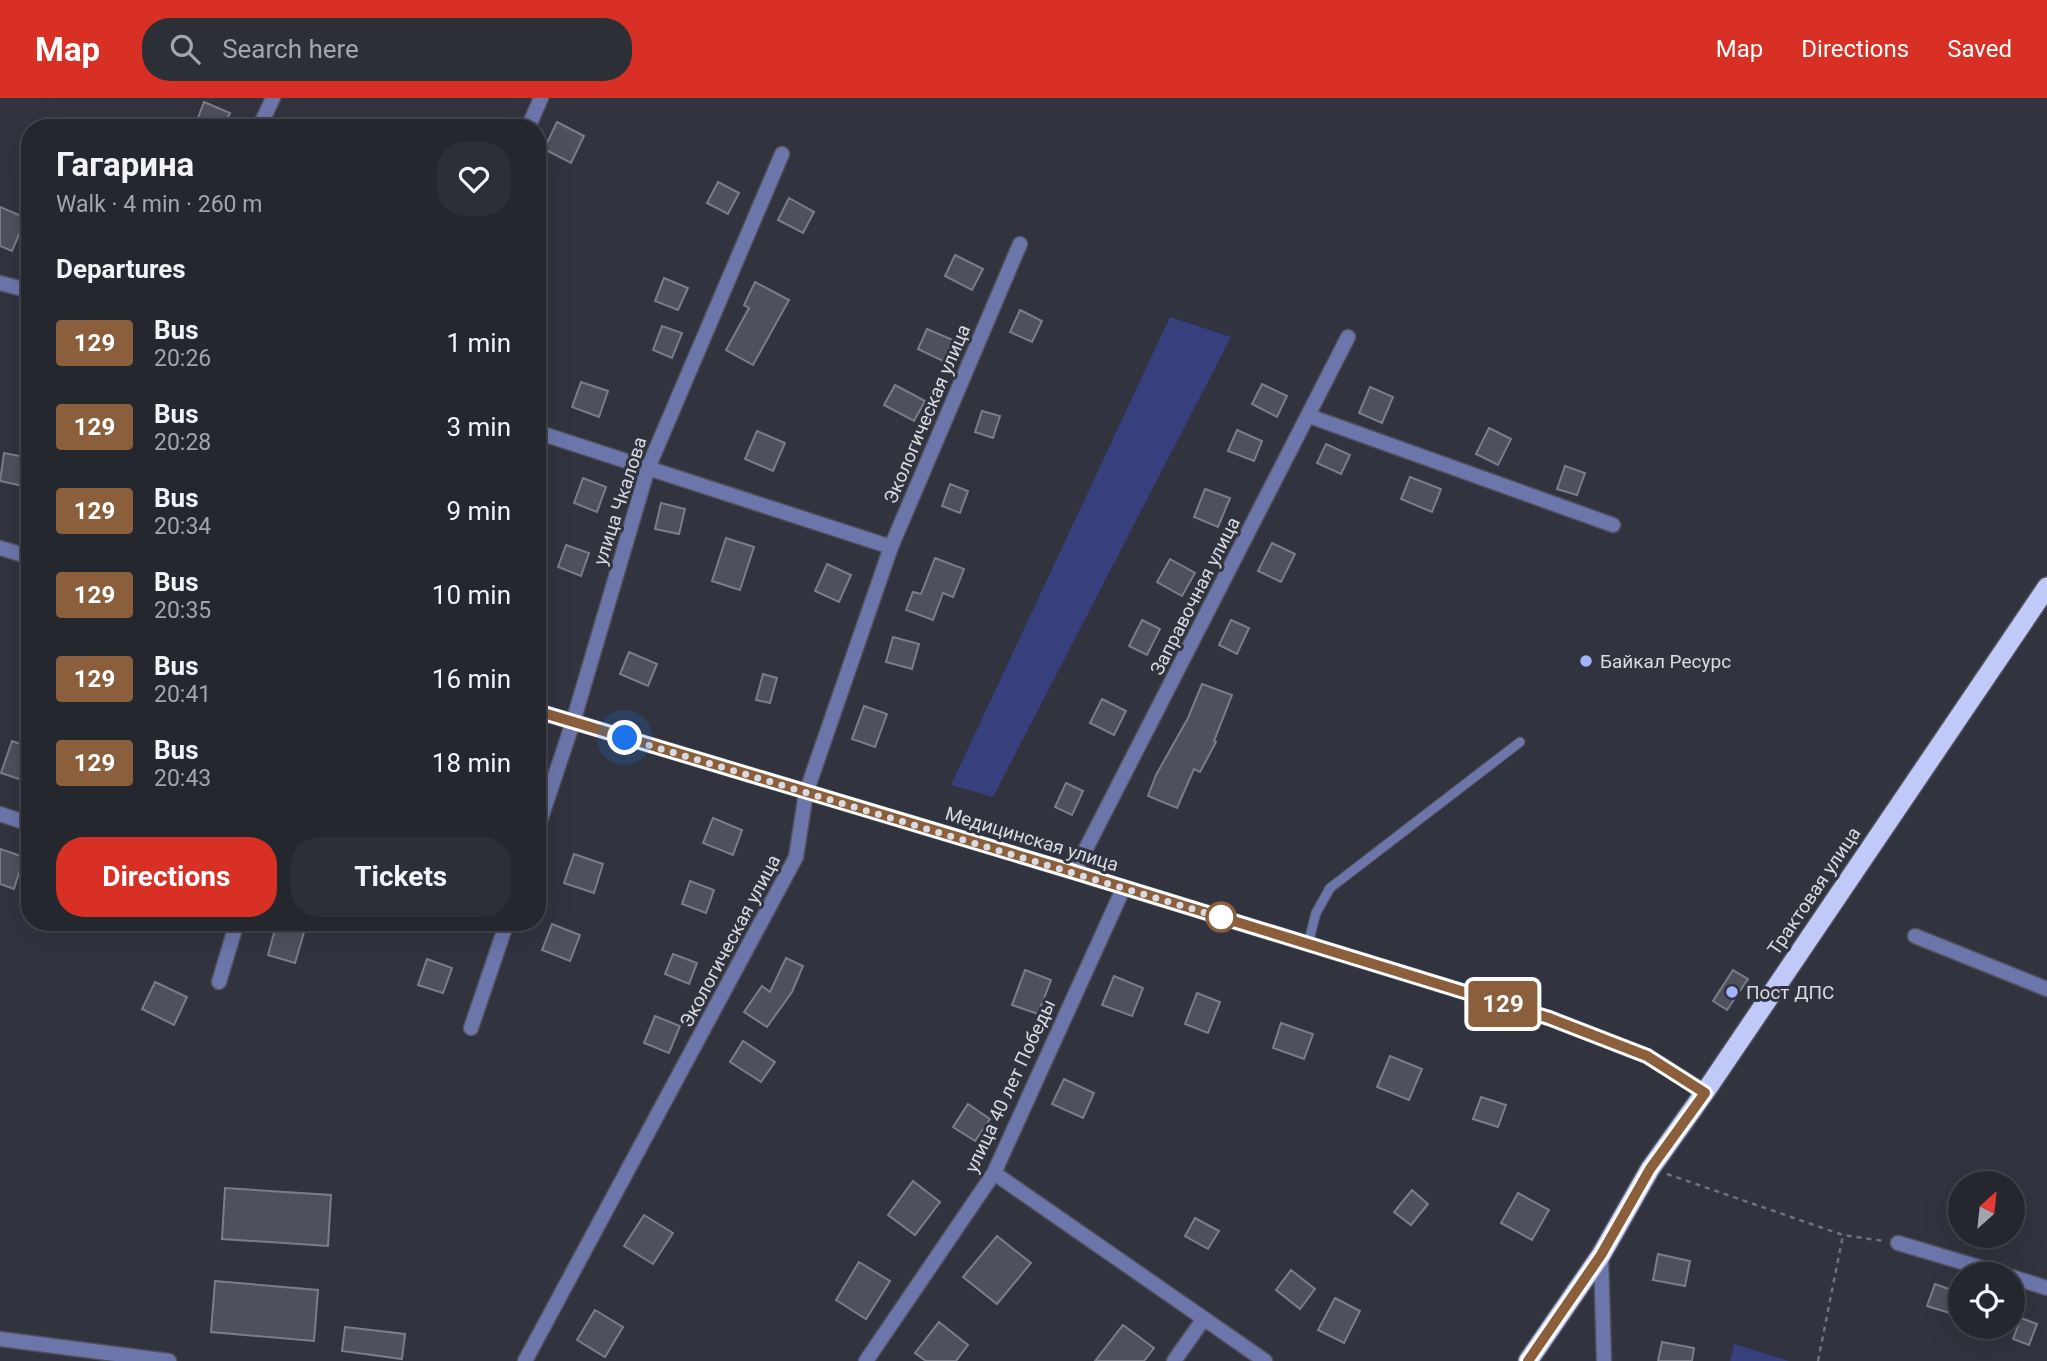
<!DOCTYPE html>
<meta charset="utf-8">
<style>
:root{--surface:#25272f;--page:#2d2f37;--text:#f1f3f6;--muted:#a3a5aa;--line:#42444b;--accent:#d93025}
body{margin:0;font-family:Roboto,sans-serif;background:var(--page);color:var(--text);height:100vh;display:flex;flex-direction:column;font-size:26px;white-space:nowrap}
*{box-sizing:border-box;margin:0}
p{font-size:23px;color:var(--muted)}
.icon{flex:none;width:38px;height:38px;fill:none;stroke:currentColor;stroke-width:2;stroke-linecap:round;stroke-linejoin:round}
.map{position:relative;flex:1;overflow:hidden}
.drawer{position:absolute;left:21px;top:21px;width:525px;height:812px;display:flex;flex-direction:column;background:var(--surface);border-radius:28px;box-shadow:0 7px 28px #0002,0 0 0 2px var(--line)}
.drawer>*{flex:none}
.badge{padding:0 14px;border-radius:5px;font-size:24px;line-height:46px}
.needle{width:46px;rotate:27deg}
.fabs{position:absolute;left:1948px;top:1073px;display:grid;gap:14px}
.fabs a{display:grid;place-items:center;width:77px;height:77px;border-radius:50%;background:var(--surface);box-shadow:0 7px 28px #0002,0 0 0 2px var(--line);font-size:35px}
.you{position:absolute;width:35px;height:35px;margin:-18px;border:5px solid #fff;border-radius:50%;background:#1a73e8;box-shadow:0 0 0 10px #1a73e833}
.map>.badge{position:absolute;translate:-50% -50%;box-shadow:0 0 0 4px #fff}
h2{padding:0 35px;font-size:26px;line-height:63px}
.round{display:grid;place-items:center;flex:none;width:74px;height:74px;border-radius:28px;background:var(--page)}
.overview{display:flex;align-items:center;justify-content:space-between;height:119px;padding:0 35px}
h1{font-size:33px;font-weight:700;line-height:52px}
.button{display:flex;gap:14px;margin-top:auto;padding:14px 35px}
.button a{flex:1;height:80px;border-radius:28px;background:var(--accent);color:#fff;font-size:28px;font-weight:700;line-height:80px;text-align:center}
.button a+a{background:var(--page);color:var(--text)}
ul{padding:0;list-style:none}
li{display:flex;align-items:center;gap:21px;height:84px;padding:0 35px}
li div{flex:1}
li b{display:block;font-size:26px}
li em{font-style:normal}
li .badge{min-width:77px;font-weight:700;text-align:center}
header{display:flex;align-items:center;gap:42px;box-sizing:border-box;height:98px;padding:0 35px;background:var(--accent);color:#fff}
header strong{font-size:33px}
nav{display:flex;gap:38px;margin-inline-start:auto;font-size:24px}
.search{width:490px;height:63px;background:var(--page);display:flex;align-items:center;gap:18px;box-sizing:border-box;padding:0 24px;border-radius:28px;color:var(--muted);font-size:26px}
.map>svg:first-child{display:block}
.green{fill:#373f7d}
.building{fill:#4e505c;stroke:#7b7e8a;stroke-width:2}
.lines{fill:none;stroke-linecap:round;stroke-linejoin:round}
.service-casing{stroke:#4f525c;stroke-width:11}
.minor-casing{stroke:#4f525c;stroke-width:17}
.trunk-casing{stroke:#4f525c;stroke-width:22}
.path{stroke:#70737c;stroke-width:2.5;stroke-dasharray:5 5;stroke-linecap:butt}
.service{stroke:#6c76ab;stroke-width:9}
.minor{stroke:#6c76ab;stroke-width:14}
.trunk{stroke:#c0c9f8;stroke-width:19}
.line-casing{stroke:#fff;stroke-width:16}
.line{stroke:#8b5e3c;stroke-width:10}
.walk{stroke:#d9dbe2;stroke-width:7;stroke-dasharray:0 12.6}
.poi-dot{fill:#a3b2fd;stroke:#31343f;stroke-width:2.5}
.stop-dot{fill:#fff;stroke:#8b5e3c;stroke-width:3.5}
.labels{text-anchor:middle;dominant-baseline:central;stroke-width:6;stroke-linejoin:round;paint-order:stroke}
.street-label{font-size:19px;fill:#d9dbe2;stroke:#31343f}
.poi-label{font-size:19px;fill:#d9dbe2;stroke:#31343f;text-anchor:start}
</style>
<header>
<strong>Map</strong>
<div class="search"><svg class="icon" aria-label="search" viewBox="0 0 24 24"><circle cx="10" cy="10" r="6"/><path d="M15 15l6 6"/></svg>Search here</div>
<nav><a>Map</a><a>Directions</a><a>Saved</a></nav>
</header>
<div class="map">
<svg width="2047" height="1263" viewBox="0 0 2047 1263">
<rect width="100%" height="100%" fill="#31343f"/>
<g class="green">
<polygon points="1170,219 1231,239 993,699 951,687"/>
<polygon points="1734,1246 1789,1263 1730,1263"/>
</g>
<g class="building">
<polygon points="204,4 230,15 223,30 194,30"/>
<polygon points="557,24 584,38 571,65 544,51"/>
<polygon points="718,84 739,95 728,116 707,105"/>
<polygon points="789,100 814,114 803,135 778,122"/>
<polygon points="0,109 26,120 12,153 0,148"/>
<polygon points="955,157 983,171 972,192 945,178"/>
<polygon points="664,180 688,190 678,212 655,203"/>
<polygon points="755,184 789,202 753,267 726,252 749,210 744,207"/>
<polygon points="1020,212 1042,223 1032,244 1010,234"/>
<polygon points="662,228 682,235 672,260 653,252"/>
<polygon points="927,231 953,242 943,263 918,251"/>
<polygon points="581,284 608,293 599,319 572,309"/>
<polygon points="1262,286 1287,298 1277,319 1252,306"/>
<polygon points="895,287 925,303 914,323 884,307"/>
<polygon points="1370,289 1393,299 1382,325 1359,315"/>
<polygon points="982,313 1000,318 993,340 975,334"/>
<polygon points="1489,330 1511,341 1498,367 1476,356"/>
<polygon points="1237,332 1262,343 1254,363 1228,353"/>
<polygon points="757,333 785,345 773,373 745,361"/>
<polygon points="1326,346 1350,357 1341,376 1317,365"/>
<polygon points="4,355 30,360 23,388 0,383"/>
<polygon points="1565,368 1585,375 1577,397 1557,391"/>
<polygon points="1410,379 1441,391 1432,414 1401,401"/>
<polygon points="583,380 606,389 597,414 574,405"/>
<polygon points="950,386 968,393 960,415 942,408"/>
<polygon points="1205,391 1230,400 1218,429 1194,419"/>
<polygon points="661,405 685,411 679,436 655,431"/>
<polygon points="726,440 754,449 740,492 712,483"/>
<polygon points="1272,445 1295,456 1281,484 1258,473"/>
<polygon points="566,447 589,455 581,478 558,469"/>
<polygon points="935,460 964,471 953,499 943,495 933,522 906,512 913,494 921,496"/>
<polygon points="1170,461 1195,475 1182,498 1157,484"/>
<polygon points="827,466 851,477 839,504 815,493"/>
<polygon points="1142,522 1160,531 1147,557 1129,548"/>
<polygon points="1231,522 1249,530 1237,556 1219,547"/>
<polygon points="893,539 919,546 912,571 886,564"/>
<polygon points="629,554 657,566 648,588 620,576"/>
<polygon points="763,576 777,580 770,605 756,602"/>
<polygon points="1202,586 1232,597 1214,643 1216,644 1200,674 1194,671 1177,710 1148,698 1156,677 1188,620"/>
<polygon points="1102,601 1126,613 1114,637 1090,625"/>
<polygon points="864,608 887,616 875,649 852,641"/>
<polygon points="12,643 30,649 30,669 25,683 1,675"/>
<polygon points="1066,685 1083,693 1072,717 1055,709"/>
<polygon points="713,720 742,732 733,757 703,745"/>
<polygon points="0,751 24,759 14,791 0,786"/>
<polygon points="574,756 603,766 594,795 564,785"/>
<polygon points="690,783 714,792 706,815 682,806"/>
<polygon points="277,824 307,824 295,865 268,857"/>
<polygon points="552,826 580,837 570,863 542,852"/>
<polygon points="673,856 697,865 689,886 665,876"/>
<polygon points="786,860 803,868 792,894 767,929 744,914 762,888 770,894"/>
<polygon points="427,861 452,870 443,895 418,887"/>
<polygon points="1025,872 1051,882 1038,916 1012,907"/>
<polygon points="1733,872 1748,881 1727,912 1713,903"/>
<polygon points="1114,878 1143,890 1132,918 1102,907"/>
<polygon points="155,884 187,899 174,927 142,911"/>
<polygon points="1197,895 1220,904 1208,935 1185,926"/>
<polygon points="655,918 680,928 669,955 644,945"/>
<polygon points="1281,925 1313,936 1304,961 1273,950"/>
<polygon points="743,943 775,964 761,984 730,964"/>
<polygon points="1390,958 1422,971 1409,1002 1377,989"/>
<polygon points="1064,981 1094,995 1083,1020 1052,1006"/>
<polygon points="1481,999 1506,1007 1498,1029 1473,1021"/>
<polygon points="968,1006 990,1021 975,1043 953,1029"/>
<polygon points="913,1083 940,1104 915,1137 888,1117"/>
<polygon points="225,1090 331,1097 328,1148 222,1141"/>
<polygon points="1412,1092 1428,1106 1411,1127 1394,1114"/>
<polygon points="1518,1095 1549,1112 1532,1142 1501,1125"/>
<polygon points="644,1117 673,1135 653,1166 624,1148"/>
<polygon points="1195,1120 1219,1133 1208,1151 1185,1138"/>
<polygon points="997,1138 1031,1165 997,1206 963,1179"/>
<polygon points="1658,1156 1690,1163 1685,1188 1653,1182"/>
<polygon points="859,1164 890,1183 866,1221 836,1202"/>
<polygon points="1291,1172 1315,1191 1300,1211 1276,1192"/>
<polygon points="215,1183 318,1192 314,1243 211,1234"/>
<polygon points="1935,1186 1960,1195 1960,1205 1956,1217 1927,1208"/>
<polygon points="1335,1200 1360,1213 1344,1245 1318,1232"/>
<polygon points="595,1212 623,1229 605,1259 577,1242"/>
<polygon points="2021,1220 2037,1226 2029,1247 2013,1241"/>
<polygon points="939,1224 968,1247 956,1263 926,1263 915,1255"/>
<polygon points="1123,1227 1154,1250 1144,1263 1095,1263"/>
<polygon points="345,1229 405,1236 402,1261 342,1253"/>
<polygon points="1662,1244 1694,1250 1692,1263 1658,1263"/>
</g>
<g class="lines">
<g class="service-casing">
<polyline id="service" points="1308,846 1316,815 1330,790 1520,644"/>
</g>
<g class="minor-casing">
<g id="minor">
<polyline points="259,30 273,0"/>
<polyline points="528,30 541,0"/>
<polyline points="0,185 30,193"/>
<polyline points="1309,318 1613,427"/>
<polyline points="537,334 891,449"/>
<polyline points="0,450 30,459"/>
<polyline points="537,613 1074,774 1549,920 1647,958 1705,994"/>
<polyline points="0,716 30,726"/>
<polyline points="537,732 573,624 648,370 782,56"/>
<polyline points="1074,774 1348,239"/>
<polyline points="1915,838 2047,891"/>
<polyline points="219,884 237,824"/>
<polyline points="471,930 507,824"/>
<polyline points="994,1075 1265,1263"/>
<polyline points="1898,1145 2002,1176"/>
<polyline points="1601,1157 1604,1263"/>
<polyline points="2012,1179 2047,1190"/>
<polyline points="0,1241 169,1263"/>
<polyline points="525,1263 796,759 806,695 891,449 1020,146"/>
<polyline points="866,1263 994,1075 1124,789"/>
<polyline points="1174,1263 1203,1222"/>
</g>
</g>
<g class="trunk-casing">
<polyline id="trunk" points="1528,1263 1601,1157 1650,1071 1705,994 2047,489"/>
</g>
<g class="path">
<polyline points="1667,1076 1843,1137 1884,1143"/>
<polyline points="1818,1263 1843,1137"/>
</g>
<use href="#service" class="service"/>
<use href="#minor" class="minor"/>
<use href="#trunk" class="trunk"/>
</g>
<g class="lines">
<g class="line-casing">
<polyline id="line" points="537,613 1074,774 1549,920 1647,958 1705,995 1650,1071 1601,1157 1528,1263"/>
</g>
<use href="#line" class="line"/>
<polyline class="walk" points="625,640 1229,822 1221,819"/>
</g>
<g class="poi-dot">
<circle cx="1586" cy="563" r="7"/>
<circle cx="1732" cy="894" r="7"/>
</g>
<circle class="stop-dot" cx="1221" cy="819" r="14"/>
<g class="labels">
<g class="street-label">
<text transform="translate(927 316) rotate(-67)">Экологическая улица</text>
<text transform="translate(620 403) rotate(-72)">улица Чкалова</text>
<text transform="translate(1195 498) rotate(-63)">Заправочная улица</text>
<text transform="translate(1032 741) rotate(17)">Медицинская улица</text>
<text transform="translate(1814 793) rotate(-56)">Трактовая улица</text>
<text transform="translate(730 843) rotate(-62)">Экологическая улица</text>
<text transform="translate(1010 988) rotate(-65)">улица 40 лет Победы</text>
</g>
<g class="poi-label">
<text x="1600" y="563">Байкал Ресурс</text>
<text x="1746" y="894">Пост ДПС</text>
</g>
</g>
</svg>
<div class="fabs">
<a><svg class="needle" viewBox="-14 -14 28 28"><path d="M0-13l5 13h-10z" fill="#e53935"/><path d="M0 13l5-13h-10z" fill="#a3a5aa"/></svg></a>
<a><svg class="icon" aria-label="locate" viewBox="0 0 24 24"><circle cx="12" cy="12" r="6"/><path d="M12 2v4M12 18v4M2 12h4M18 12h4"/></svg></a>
</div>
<div class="you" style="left:625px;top:640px"></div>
<b class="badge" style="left:1503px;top:906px;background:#8b5e3c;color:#fff">129</b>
<section class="drawer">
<div class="overview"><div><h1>Гагарина</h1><p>Walk · 4 min · 260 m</p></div><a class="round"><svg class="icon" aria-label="heart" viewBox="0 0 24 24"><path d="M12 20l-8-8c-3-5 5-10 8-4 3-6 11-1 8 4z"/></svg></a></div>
<h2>Departures</h2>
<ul>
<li><span class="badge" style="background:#8b5e3c;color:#fff">129</span><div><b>Bus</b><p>20:26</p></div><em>1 min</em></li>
<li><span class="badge" style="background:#8b5e3c;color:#fff">129</span><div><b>Bus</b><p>20:28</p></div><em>3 min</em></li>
<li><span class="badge" style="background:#8b5e3c;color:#fff">129</span><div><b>Bus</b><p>20:34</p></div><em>9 min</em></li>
<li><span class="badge" style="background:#8b5e3c;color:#fff">129</span><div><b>Bus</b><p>20:35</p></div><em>10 min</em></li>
<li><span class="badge" style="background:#8b5e3c;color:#fff">129</span><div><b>Bus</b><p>20:41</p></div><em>16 min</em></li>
<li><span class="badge" style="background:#8b5e3c;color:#fff">129</span><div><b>Bus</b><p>20:43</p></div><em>18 min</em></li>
</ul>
<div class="button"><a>Directions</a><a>Tickets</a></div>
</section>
</div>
